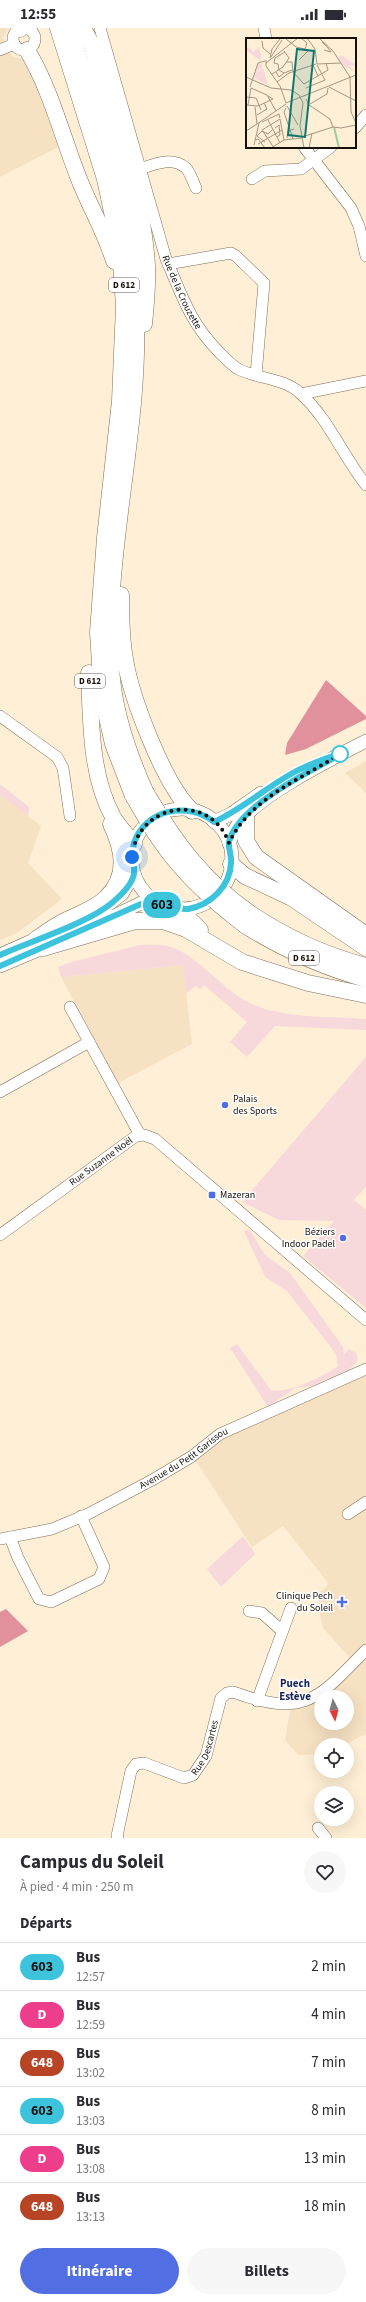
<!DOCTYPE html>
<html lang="fr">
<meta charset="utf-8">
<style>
:root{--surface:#fff;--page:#f7f7f7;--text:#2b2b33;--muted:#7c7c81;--line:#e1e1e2;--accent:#526ee3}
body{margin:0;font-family:"Source Sans 3",sans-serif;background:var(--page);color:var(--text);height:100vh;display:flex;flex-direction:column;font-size:15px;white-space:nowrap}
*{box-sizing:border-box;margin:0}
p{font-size:13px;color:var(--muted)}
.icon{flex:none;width:22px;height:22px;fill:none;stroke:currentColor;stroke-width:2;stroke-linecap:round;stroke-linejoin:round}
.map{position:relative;height:1810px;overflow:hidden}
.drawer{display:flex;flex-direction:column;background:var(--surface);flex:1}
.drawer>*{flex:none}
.badge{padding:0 8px;border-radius:13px;font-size:14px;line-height:26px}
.needle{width:26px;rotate:174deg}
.controls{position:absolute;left:314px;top:1662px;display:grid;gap:8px}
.controls a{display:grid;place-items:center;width:40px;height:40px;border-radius:50%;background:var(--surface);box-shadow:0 4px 16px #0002;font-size:20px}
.you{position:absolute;width:20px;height:20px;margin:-10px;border:3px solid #fff;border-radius:50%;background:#1a73e8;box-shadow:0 0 0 6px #1a73e833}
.map>.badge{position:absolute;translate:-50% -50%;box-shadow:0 0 0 2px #fff}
h2{padding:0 20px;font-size:15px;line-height:36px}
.round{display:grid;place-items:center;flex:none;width:42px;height:42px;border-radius:21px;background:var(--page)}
.headline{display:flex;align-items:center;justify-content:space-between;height:68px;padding:0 20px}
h1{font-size:19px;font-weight:700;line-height:30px}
.cta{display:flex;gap:8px;margin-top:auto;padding:8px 20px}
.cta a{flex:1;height:46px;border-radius:24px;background:var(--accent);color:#fff;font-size:16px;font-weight:700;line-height:46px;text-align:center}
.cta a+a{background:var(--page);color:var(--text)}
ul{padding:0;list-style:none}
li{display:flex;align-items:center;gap:12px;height:48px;padding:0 20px;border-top:1px solid var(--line)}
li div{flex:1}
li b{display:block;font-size:15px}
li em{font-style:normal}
li .badge{min-width:44px;font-weight:700;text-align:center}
.status{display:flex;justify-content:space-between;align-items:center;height:28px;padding:0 20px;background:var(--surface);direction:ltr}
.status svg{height:11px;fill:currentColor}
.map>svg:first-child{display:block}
.built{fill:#f6e1c2;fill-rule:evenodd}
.green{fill:#f7d8db}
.forest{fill:#e0919c}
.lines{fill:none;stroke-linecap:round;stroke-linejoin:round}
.minor-casing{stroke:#7d6f59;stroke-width:12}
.major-casing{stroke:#7d6f59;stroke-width:14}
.highway-casing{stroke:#7d6f59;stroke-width:17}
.minor{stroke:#fff;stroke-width:11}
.major{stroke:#fff;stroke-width:13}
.highway{stroke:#fff;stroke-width:16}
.highway-bridge-casing{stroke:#7d6f59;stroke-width:17;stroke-linecap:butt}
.highway-bridge{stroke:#fff;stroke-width:16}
.line-casing{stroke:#fff;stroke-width:9}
.line{stroke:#3dc4dc;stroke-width:6}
.walk{stroke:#171209;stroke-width:4;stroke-dasharray:0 7.2}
.stop-dot{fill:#fff;stroke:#3dc4dc;stroke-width:2}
.poi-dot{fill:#526ee3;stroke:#fff;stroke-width:1.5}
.labels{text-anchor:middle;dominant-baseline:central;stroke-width:3;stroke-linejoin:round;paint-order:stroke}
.shield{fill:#fff;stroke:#5d5953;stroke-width:1}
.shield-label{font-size:9px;font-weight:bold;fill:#171209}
.street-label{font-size:10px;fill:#171209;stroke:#fff}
.poi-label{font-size:10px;fill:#171209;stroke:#fff;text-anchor:start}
.neighbourhood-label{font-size:11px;font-weight:bold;fill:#17235a;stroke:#fff}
.inset-river{fill:none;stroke:#96cf99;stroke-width:2}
.inset-road{fill:none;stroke:#a29784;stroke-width:1}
.view{fill:#0f766e;fill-opacity:0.15;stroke:#0f766e;stroke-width:2}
.inset-edge{fill:none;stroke:#171209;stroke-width:2}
</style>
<div class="status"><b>12:55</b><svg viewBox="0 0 49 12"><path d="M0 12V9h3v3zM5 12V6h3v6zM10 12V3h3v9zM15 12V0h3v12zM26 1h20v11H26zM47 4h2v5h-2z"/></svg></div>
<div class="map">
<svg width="366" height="1810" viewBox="0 0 366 1810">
<rect width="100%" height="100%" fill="#ffefd6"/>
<g class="built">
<polygon points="0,0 9,0 3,10 12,28 22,31 30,37 60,118 0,149"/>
<polygon points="366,733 366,765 345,745"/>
<polygon points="0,767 41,798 28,835 62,871 17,905 0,912"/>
<polygon points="183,937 192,1016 118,1055 61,949"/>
<path d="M366 1341V1706L344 1717H321V1726L298 1727 285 1712 292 1673 306 1669 329 1654 350 1630 323 1600 319 1583V1565L329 1556 283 1498 252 1519 194 1430 225 1410ZM321 1669H347V1695H321Z"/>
</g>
<g class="green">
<polygon points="0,756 29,779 28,788 0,767"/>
<path d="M140 917C149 917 162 916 171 919 202 930 223 964 254 977 288 991 330 988 366 991V1002L275 998 247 1029 230 1014 247 994 204 957 200 961 195 958 186 966 183 937 61 949 58 939 71 934Z"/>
<polygon points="366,1029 366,1159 354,1172 366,1182 366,1280 303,1228 334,1193 279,1192 242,1174"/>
<path d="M250 1202 265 1227 290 1245 343 1319 344 1326 349 1321 356 1325 358 1332 349 1342 311 1358 295 1360 268 1379 230 1320 237 1316 271 1362C288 1366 323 1349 338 1338L336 1326 287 1263 265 1249 244 1203Z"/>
<polygon points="243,1508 255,1526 221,1559 207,1541"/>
</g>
<g class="forest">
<polygon points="326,652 366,688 366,691 306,721 285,727 287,715"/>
<polygon points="6,1581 28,1603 0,1619 0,1584"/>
</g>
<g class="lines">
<g class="minor-casing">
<g id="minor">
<path id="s1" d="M100 0 166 231C182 267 189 293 218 323 224 329 231 337 238 341 258 351 284 350 300 365 328 390 343 428 366 457"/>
<polyline points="264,0 266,11"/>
<circle cx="24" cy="11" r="11"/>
<polyline points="0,22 14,16"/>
<polyline points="355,100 366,87"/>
<polyline points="304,119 351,180 359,198 366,228"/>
<path d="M140 141C154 136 173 128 186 140 190 144 193 154 196 160"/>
<polyline points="252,151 265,143 301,141 331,119"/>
<polyline points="168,236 231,225 236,228 264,255 256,347"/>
<polyline points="301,366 366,353"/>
<polyline points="0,688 57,729 63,740 70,788"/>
<polyline points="70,979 140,1107"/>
<polyline points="0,1064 89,1014"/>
<path id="s2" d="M0 1207 136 1108 144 1107 155 1111 366 1292"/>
<polyline points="348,1486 366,1474"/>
<polyline points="10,1509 18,1530 39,1571 51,1574 99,1551 104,1539 81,1488"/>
<path id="s3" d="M0 1511 52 1501 88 1486 154 1451 191 1429 220 1406 366 1341"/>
<polyline points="249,1583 262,1585 282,1603"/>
<polyline points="257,1673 291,1580"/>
<polyline points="318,1800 326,1810"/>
<path id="s4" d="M118 1810 117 1808 131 1743 136 1736 144 1735 184 1750 193 1747 206 1728 221 1670 227 1665 233 1664C305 1690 317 1672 366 1622"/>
</g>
</g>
<g class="major-casing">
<g id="major">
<circle cx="182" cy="831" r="50"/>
<polyline points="214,794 231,786 261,765"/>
<path d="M229 815C232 809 234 802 238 796 259 767 333 730 366 713"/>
<polyline points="98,884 122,866 134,845"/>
<polyline points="87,901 141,875 155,874"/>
<polyline points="0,927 43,908"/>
<polyline points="0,938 52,916"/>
</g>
</g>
<g class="highway-casing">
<g id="highway">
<polyline points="20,0 20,1"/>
<polyline points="58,0 105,151 120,221 124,278 120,373 105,510 98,604 102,667 113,716 133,768"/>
<path d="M70 0C87 57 110 114 123 172 131 210 135 249 136 289 139 375 120 463 113 549 110 583 108 617 112 651 116 691 129 727 145 763"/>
<path d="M83 0 92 17C113 89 143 163 147 238 148 258 146 277 144 296"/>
<path d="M27 22C51 62 62 108 79 151 90 179 105 204 114 233"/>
<path d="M121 567C121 588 121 610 125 631 131 669 164 757 192 783"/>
<path d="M89 645C91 692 90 747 113 789 119 799 127 807 134 816"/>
<polyline points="246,787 246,813 256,829 366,907"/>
<polyline points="231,836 245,848 292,870 366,920"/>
<polyline points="179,881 200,902"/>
<path d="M251 886C287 910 324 927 366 938"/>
<path d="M246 898C285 922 322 939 366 951"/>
<path d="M35 912C44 906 52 900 61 895 75 887 94 882 106 870 129 848 123 821 111 796"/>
<polyline points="43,920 135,893 163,893 186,901 242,934 308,955 366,967"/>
</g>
</g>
<use href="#minor" class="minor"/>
<use href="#major" class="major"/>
<use href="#highway" class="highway"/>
<g class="highway-bridge-casing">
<g id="highway-bridge">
<path d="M145 763C175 814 202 852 251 886"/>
<path d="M133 768C143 784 151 800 162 815 185 848 214 874 246 898"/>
</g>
</g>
<use href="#highway-bridge" class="highway-bridge"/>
</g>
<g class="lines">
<g class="line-casing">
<path id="line" d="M0 927C31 913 89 895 113 874 120 868 133 856 134 845 135 835 131 827 134 815 145 781 188 773 214 794 242 781 264 761 291 746 308 736 326 730 345 724 314 741 261 767 239 795 235 800 230 808 229 814 228 820 232 829 231 835 230 858 211 877 188 881 176 882 168 877 156 874 152 873 145 875 141 876L0 938"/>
</g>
<use href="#line" class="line"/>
<path class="walk" d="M132 829C137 775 210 763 229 815 250 770 300 752 340 726"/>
</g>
<circle class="stop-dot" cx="340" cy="726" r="8"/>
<g class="poi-dot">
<circle cx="225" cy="1077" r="4"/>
<rect x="208" y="1163" width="8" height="8" rx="2"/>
<circle cx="343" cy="1210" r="4"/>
<path d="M340 1568h4v4h4v4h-4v4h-4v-4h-4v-4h4z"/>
</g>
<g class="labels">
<g class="shield">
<rect x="109" y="250" width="30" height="14" rx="3"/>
<rect x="75" y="646" width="30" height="14" rx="3"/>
<rect x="289" y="923" width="30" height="14" rx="3"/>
</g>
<g class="shield-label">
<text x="124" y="257">D 612</text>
<text x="90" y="653">D 612</text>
<text x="304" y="930">D 612</text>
</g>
<g class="street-label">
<text stroke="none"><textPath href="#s1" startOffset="277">Rue de la Crouzette</textPath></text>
<text stroke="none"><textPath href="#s2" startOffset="125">Rue Suzanne Noël</textPath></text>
<text stroke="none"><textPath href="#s3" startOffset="203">Avenue du Petit Garissou</textPath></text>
<text stroke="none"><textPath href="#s4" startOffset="168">Rue Descartes</textPath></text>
</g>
<g class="poi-label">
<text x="233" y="1071">Palais<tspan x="233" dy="12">des Sports</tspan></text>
<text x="220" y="1167">Mazeran</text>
<text x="335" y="1204" text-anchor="end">Béziers<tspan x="335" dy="12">Indoor Padel</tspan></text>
<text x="333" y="1568" text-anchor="end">Clinique Pech<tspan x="333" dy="12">du Soleil</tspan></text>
</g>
<g class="neighbourhood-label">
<text x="295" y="1655">Puech<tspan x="295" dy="13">Estève</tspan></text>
</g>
</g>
<g transform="translate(246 10)">
<rect width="110" height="110" fill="#ffefd6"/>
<path d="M11 0 15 18V23L0 12V10H4L2 9 1 7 8 14 13 9ZM95 17 108 26 110 24V28L102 27 110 34 97 27 92 19ZM16 25V29L10 35 17 30 22 47 8 40 12 26Z" fill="#f7d8db"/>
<path class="inset-river" d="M88 89 93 110"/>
<path class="inset-road" d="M55 0 61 5 59 11M61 0 69 11 71 26M73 0 87 13 104 39 105 74 110 85M40 1 50 9 63 12M16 3 17 10 24 16M78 12 85 14 78 5 76 4 80 8M39 14 29 20 28 25 32 26 33 32 38 35 46 32M25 19 36 2M24 20 26 11 34 1M20 22V28L34 48 40 65M53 22 63 12M41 24H46L47 34 58 46 82 32 80 25M20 25 52 0M71 26 95 25M67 27 72 38M71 27 79 42M37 29 43 20 38 13M30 34 33 39 38 35M26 36 37 29M0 39 25 50 45 52 53 57 57 65 54 88 58 110M31 44 43 35 70 26M4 49 12 25 19 23M83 49 110 63M5 50 21 57 30 73M60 50 79 42M0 59 10 60 15 72M60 61 63 67 84 81 87 89M40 65 110 37M64 66 81 56 82 50M0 67 12 68 27 61 22 58M2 67 5 50M41 68 52 87M9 69 11 86M40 70 38 74 47 101M11 77 21 71 18 65M34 81 38 102M22 82 34 105M16 84 33 76 34 80M11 86 40 66M29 90 33 87 34 97 31 99M0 93 11 86M16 93 11 98 19 104M16 93 22 96 27 91M56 99 87 89 95 90 110 87M41 100 42 93 48 91M10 102 12 101 19 110M12 106 36 92M8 107 13 85M25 110 38 102 56 100M28 110 16 92 34 81M63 110 66 95"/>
<path class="view" d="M51 11 68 13 59 99 42 97Z"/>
<rect width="110" height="110" class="inset-edge"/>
</g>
</svg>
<div class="controls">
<a><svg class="needle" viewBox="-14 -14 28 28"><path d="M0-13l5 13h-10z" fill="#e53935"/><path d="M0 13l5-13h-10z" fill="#7c7c81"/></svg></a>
<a><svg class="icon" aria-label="locate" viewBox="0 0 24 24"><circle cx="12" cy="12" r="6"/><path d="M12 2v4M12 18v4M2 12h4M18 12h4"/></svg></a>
<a><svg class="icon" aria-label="layers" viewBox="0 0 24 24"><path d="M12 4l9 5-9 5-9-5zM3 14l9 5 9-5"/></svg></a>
</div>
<div class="you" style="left:132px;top:829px"></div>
<b class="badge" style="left:162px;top:877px;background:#3dc4dc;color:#111">603</b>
</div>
<section class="drawer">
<div class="headline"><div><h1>Campus du Soleil</h1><p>À pied · 4 min · 250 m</p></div><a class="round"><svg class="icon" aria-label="heart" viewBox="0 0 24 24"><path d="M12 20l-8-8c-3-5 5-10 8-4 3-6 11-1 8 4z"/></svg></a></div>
<h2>Départs</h2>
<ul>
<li><span class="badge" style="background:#3dc4dc;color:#111">603</span><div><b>Bus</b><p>12:57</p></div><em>2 min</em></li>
<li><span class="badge" style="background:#ee3d8a;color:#fff">D</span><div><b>Bus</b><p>12:59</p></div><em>4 min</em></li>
<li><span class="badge" style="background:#b74425;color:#fff">648</span><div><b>Bus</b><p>13:02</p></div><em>7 min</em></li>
<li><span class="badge" style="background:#3dc4dc;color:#111">603</span><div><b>Bus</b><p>13:03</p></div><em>8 min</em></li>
<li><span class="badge" style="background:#ee3d8a;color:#fff">D</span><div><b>Bus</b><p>13:08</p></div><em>13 min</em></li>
<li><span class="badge" style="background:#b74425;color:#fff">648</span><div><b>Bus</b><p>13:13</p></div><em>18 min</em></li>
</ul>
<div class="cta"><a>Itinéraire</a><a>Billets</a></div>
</section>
